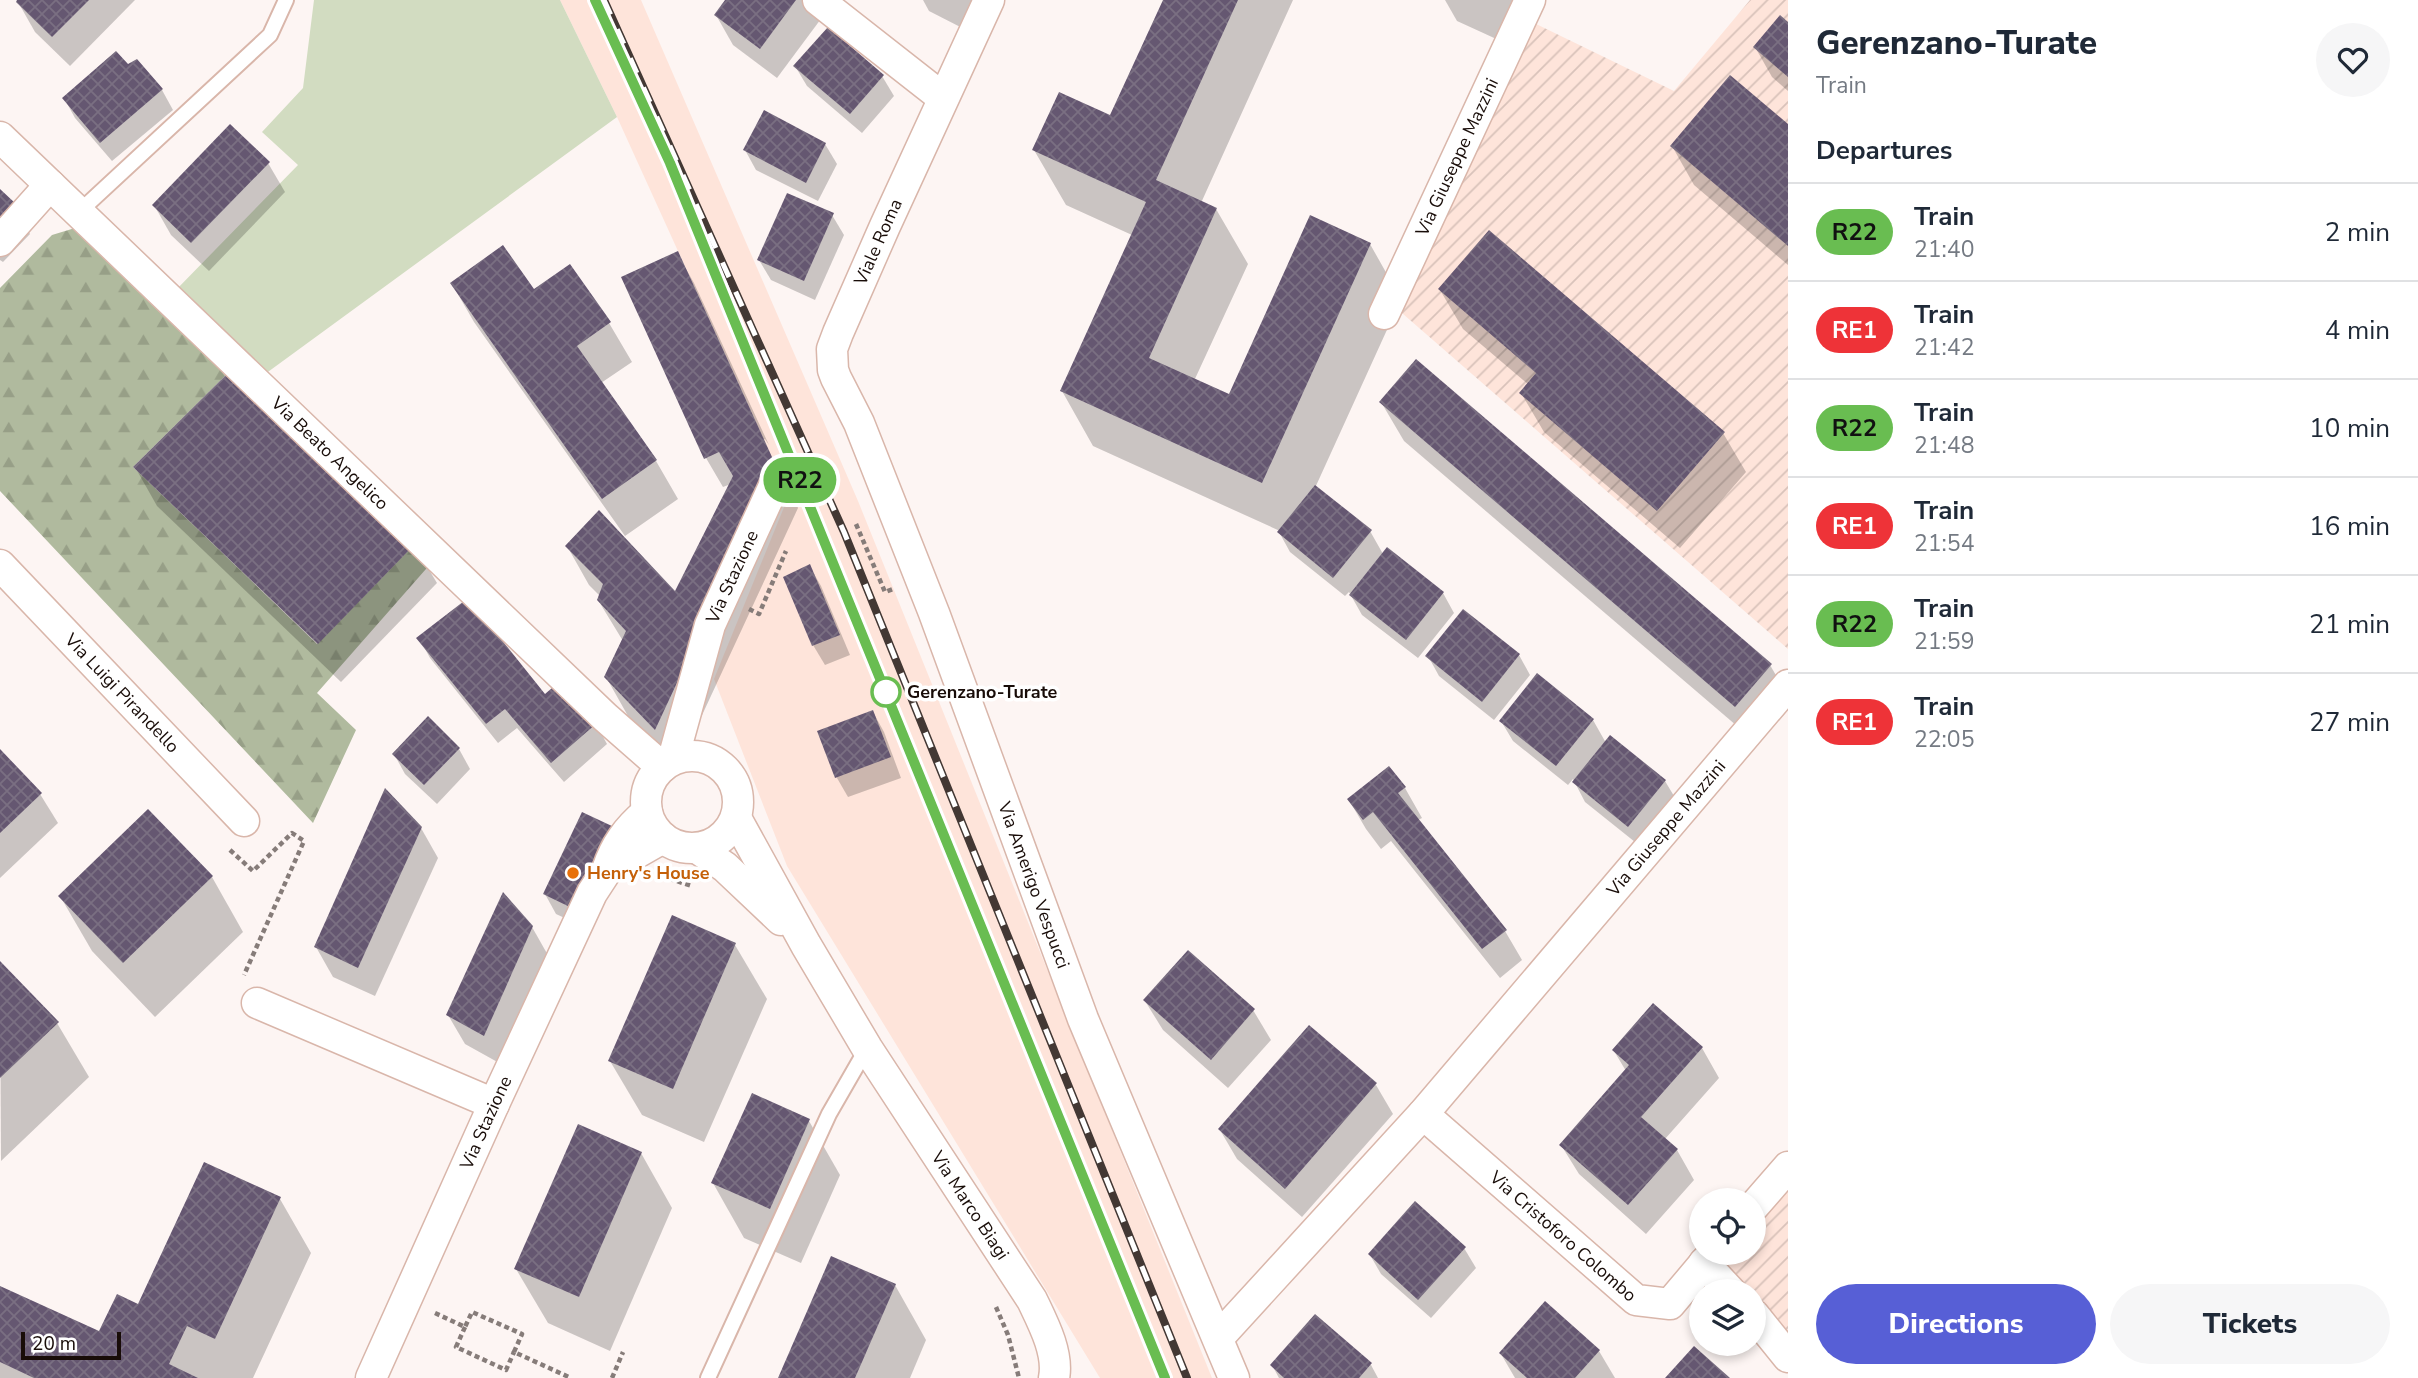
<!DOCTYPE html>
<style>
:root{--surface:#fff;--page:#f6f6f7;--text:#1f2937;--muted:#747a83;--line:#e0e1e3;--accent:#575fd6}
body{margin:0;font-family:"Nunito Sans",sans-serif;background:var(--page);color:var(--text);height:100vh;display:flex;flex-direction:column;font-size:26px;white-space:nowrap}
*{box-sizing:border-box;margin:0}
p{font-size:23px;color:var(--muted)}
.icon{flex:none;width:38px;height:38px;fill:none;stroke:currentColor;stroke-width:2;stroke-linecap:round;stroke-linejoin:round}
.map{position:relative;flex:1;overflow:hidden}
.side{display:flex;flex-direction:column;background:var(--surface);width:630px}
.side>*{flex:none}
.badge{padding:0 14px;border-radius:23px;font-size:24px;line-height:46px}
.tools{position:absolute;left:1689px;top:1188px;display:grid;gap:14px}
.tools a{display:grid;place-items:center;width:77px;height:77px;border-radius:50%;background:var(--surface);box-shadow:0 4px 10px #0003;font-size:35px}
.scale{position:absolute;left:21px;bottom:18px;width:100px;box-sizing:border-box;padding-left:7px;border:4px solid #180c08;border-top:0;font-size:19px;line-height:24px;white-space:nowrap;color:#180c08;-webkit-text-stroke:5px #fff;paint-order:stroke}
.map>.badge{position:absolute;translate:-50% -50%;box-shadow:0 0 0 4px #fff}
h2{padding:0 28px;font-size:26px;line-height:63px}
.round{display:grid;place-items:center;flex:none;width:74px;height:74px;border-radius:37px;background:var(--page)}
.overview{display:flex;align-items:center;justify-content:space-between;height:119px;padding:0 28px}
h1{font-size:33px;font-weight:800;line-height:52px}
.button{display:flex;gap:14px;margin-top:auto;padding:14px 28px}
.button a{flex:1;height:80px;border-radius:42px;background:var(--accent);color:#fff;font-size:28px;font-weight:800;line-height:80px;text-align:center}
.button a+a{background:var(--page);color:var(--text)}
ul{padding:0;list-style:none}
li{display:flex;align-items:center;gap:21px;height:98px;padding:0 28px;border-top:2px solid var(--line)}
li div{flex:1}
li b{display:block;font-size:26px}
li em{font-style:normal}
li .badge{min-width:77px;font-weight:700;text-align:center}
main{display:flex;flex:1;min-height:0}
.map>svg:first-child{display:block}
.built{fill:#fee4da}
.industrial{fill:url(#industrial-furrows)}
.green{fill:#d2dcc1}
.forest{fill:url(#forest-firs)}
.shadow{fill:#0003}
.building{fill:url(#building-cross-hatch)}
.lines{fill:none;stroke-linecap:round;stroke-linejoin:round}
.service-casing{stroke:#d9b6aa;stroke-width:18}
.minor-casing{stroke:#d9b6aa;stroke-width:33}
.path{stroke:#867c79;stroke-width:4.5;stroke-dasharray:5 3.5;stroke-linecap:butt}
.service{stroke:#fff;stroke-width:14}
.minor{stroke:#fff;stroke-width:30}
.rail-casing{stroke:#433834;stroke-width:8}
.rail{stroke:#fff;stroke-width:5;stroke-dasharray:16;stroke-linecap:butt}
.line-casing{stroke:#fff;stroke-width:16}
.line{stroke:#69bd51;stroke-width:10}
.stop-dot{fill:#fff;stroke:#69bd51;stroke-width:3.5}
.food-dot{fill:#e8710a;stroke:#fff;stroke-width:2.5}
.labels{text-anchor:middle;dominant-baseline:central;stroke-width:7;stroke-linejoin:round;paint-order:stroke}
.street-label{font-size:18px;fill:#180c08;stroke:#fff}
.stop-label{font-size:18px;font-weight:bold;fill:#180c08;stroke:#fff;text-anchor:start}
.food-label{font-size:18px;font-weight:bold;fill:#c56008;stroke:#fff;text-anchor:start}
</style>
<main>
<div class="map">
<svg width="1788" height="1378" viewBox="0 0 1788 1378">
<defs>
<pattern id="industrial-furrows" width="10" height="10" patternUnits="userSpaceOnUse" patternTransform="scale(1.75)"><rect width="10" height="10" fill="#fee4da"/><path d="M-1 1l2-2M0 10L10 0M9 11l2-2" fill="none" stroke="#d9c2ba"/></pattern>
<pattern id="forest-firs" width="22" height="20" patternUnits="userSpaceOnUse" patternTransform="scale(1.75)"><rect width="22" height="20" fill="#b0ba9e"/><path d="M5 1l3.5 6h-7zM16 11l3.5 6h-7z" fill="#979f87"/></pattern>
<pattern id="building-cross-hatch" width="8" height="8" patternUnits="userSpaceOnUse" patternTransform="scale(1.75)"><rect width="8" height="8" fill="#655771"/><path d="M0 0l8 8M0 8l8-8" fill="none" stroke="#7a6f82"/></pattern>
</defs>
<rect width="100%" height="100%" fill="#fdf5f3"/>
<polygon class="built" points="560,0 641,0 858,501 1212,1378 1100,1378 787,866 714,679 789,495 617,117"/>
<g class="industrial">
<polygon points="1750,0 1788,0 1788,649 1395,307 1530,21 1674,91"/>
<polygon points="1788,1154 1788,1369 1754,1325 1754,1292 1724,1291 1701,1253 1754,1253 1754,1200"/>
</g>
<polygon class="green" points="314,0 560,0 617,117 261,377 174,292 298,165 262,132 303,88"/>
<polygon class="forest" points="75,228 231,370 133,467 317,644 415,544 433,561 317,693 356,730 313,823 0,491 0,288 52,235"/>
<g class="shadow">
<polygon points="20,0 135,0 70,66 35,32 18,2"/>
<polygon points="727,0 835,0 777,78 733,45 716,15"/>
<polygon points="923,0 992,0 974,34 929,11"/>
<polygon points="1165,0 1293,0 1201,203 1216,209 1248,264 1194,381 1229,397 1370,244 1401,299 1315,488 1370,531 1383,554 1443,593 1454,613 1418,658 1362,615 1349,592 1345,596 1290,552 1279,532 1280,531 1093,446 1062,391 1132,235 1066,205 1034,150 1111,118"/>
<polygon points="1445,0 1537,0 1516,48 1457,21"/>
<polygon points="1780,18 1788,25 1788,91 1772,77 1755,47"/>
<polygon points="795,66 882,76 894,96 862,133 807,86"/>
<polygon points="128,67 162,90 173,110 112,161 75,118 64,98"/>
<polygon points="1730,77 1788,127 1788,265 1694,185 1672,146"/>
<polygon points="825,144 837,164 818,201 756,170 745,150"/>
<polygon points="268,163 285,192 209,271 171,235 154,205"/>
<polygon points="0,192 13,204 30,234 3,262 0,260"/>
<polygon points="832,215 844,235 815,300 771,280 759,260"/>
<polygon points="677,253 694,283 769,445 765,439 762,441 790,489 798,508 678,767 628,716 606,677 623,641 598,600 600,596 589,585 567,546 675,594 731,484 723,487 706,458"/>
<polygon points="452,284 534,291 609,323 632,362 601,383 656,461 678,499 625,536 474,322"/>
<polygon points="1440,290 1723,433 1746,472 1680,548 1544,432 1521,393 1529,385 1463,329"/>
<polygon points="1381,402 1770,665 1788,696 1788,710 1758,744 1404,441"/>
<polygon points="135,467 414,545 437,583 341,682 157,506"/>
<polygon points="810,567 821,586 850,655 825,665 813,645"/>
<polygon points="419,638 545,697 596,724 607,744 564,782 517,728 498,743 430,658"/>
<polygon points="1519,655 1530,675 1494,720 1439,676 1428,656"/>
<polygon points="873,712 884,732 901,778 848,797 837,778 820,732"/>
<polygon points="1593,720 1606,743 1665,781 1677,801 1640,846 1585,802 1573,779 1568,785 1513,741 1501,721"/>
<polygon points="459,749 470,769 437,804 405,774 394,754"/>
<polygon points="0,751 40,794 58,823 0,878"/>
<polygon points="1389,768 1405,788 1422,818 1418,820 1505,931 1522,960 1500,978 1391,841 1381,849 1366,829 1349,800"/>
<polygon points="148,811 212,877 243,932 155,1017 92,951 60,896"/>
<polygon points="583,814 586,928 556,914 545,894"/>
<polygon points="421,828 438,858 375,996 333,977 316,947"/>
<polygon points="532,927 549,957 501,1064 465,1044 448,1015"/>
<polygon points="735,945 767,999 704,1142 642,1115 610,1061"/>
<polygon points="0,964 57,1023 89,1077 1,1161"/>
<polygon points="1145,1001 1253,1010 1271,1040 1228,1088 1163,1030"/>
<polygon points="1702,1048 1719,1078 1665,1139 1677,1150 1694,1180 1646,1234 1579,1174 1561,1145 1626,1071 1614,1051"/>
<polygon points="1376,1085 1393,1114 1302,1217 1237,1159 1220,1130"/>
<polygon points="809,1121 840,1175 801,1263 744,1238 713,1183"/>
<polygon points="641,1153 672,1208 610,1351 548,1323 516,1269"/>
<polygon points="280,1199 311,1253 253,1378 0,1378 0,1287 100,1334"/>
<polygon points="1464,1248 1476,1268 1431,1318 1381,1274 1370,1255"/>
<polygon points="895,1285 926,1340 910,1378 780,1378"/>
<polygon points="1599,1351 1615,1378 1515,1378 1501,1354"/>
<polygon points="1272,1365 1371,1365 1378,1378 1279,1378"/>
</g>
<g class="building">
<polygon points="17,0 89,0 52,37 16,2"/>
<polygon points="725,0 796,0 760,49 714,15"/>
<polygon points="1163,0 1238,0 1156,180 1217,208 1149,358 1229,394 1310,215 1371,243 1262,483 1060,391 1146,202 1032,150 1059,92 1110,115"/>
<polygon points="1780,15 1788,22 1788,77 1753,47"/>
<polygon points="828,27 884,75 850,114 793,66"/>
<polygon points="116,51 128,64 137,59 163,89 100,143 62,98"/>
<polygon points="1730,75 1788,124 1788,246 1670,146"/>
<polygon points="764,110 826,143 806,183 743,150"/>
<polygon points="230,124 270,162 191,243 152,205"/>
<polygon points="0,189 15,203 0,218"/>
<polygon points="787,193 834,213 804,281 757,260"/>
<polygon points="1489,230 1725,432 1657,511 1519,393 1536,373 1438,289"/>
<polygon points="503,245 534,289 570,264 611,322 577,346 657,460 602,499 450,283"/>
<polygon points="678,251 777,468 655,730 604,677 626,631 597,600 603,584 565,546 599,510 675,591 733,476 719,452 704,459 621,277"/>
<polygon points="1416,359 1772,664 1735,707 1379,402"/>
<polygon points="231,370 415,544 318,644 133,467"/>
<polygon points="1315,485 1372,530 1333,578 1277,532"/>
<polygon points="1387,547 1444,592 1406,640 1349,595"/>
<polygon points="810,564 840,635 812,646 783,577"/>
<polygon points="468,598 545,694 560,681 597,723 551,763 505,709 486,724 416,638"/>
<polygon points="1463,609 1520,654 1482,702 1425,656"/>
<polygon points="1537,673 1594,719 1556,766 1499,721"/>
<polygon points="873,710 891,757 835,778 817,731"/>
<polygon points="428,716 460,748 424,785 392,754"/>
<polygon points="1610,735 1666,780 1628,827 1572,782"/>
<polygon points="0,749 42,793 0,833"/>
<polygon points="1389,766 1406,787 1398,793 1507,930 1482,949 1373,812 1363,820 1347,799"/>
<polygon points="385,788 422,827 358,968 314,947"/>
<polygon points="148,809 213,876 123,963 58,896"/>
<polygon points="582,812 614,827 574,909 543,894"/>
<polygon points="503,892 533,926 484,1036 446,1015"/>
<polygon points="672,915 736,943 673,1089 608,1061"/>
<polygon points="1188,950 1255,1009 1211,1060 1143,1000"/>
<polygon points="0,961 59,1022 0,1078"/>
<polygon points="1653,1003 1703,1047 1641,1117 1678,1149 1628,1205 1559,1145 1629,1065 1612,1050"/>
<polygon points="1309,1025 1377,1083 1285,1189 1218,1129"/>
<polygon points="752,1093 810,1119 770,1209 711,1183"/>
<polygon points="578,1124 642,1152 579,1297 514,1269"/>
<polygon points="204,1162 281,1197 215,1339 187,1326 169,1364 198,1378 34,1378 0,1362 0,1286 99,1331 117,1294 138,1304"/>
<polygon points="1415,1201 1466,1247 1418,1300 1368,1254"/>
<polygon points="831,1256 896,1284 855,1378 778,1378"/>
<polygon points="1545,1301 1600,1350 1575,1378 1527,1378 1499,1353"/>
<polygon points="1315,1314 1372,1363 1359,1378 1284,1378 1270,1365"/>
<polygon points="1694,1346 1730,1378 1665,1378"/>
</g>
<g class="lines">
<g class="service-casing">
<g id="service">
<polyline points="79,212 270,35 286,0"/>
<polyline points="708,1378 829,1114 867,1048"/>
</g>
</g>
<g class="minor-casing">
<g id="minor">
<polyline points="818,0 943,98"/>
<path id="s1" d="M989 0 885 226 838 333 832 349 833 370 836 378 859 423 934 613 1083 1019 1234 1378"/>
<path id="s2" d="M0 137 605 717 662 767"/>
<polyline points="0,241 50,185"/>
<path id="s3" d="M1384 314 1530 0"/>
<path id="s4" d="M0 565 244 821"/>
<circle cx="692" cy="802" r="46"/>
<path id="s5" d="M673 759 710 625 778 477"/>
<path id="s6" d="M736 818 806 945 867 1048 1032 1300C1043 1323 1059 1353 1054 1378"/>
<polyline points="697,848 725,867 781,920"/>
<path d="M607 870C615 845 627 829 647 812"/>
<polyline points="257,1003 494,1104"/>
<path id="s7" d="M1423 1114 1636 1300 1670 1304 1713 1253"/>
<polyline points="1754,1206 1788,1167"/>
<polyline points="1704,1263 1731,1292"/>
<polyline points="1754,1315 1788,1357"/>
<path id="s8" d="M1218 1338 1423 1114 1788 685"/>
<path id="s9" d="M371 1378 494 1104 592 893 607 870 663 838"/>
</g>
</g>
<g class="path">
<polyline points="856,524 885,592 893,589"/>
<polyline points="749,609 759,614 786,551"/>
<polyline points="230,850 253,871 292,833 304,841 244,975"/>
<polyline points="661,876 692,886"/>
<polyline points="996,1307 1008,1335 1019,1378"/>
<polyline points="435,1313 465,1327 472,1312 522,1334 514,1352 571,1378"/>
<polyline points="465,1327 456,1347 506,1370 514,1352"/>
<polyline points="612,1378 623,1352"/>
</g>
<use href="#service" class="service"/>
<use href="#minor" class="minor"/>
<g class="rail-casing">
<g id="rail">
<polyline points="604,0 844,532 1187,1378"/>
<polyline points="707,253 1165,1378"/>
</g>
</g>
<use href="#rail" class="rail"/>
</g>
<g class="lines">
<g class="line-casing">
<polyline id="line" points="595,0 670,163 1165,1378"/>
</g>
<use href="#line" class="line"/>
</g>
<circle class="stop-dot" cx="886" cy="692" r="14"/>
<circle class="food-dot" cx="573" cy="873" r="7"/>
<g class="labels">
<g class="street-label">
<text stroke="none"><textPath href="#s3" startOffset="173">Via Giuseppe Mazzini</textPath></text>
<text transform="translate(878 242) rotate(-66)">Viale Roma</text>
<text stroke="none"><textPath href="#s2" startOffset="457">Via Beato Angelico</textPath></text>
<text stroke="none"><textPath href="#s5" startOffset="192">Via Stazione</textPath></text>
<text stroke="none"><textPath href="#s4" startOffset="177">Via Luigi Pirandello</textPath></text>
<text stroke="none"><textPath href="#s8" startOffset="679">Via Giuseppe Mazzini</textPath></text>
<text stroke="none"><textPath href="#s1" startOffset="957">Via Amerigo Vespucci</textPath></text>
<text stroke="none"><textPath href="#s9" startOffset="280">Via Stazione</textPath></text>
<text stroke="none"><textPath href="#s6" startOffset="453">Via Marco Biagi</textPath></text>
<text stroke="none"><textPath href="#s7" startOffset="186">Via Cristoforo Colombo</textPath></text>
</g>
<g class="stop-label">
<text x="907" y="692">Gerenzano-Turate</text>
</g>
<g class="food-label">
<text x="587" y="873">Henry's House</text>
</g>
</g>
</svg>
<div class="tools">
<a><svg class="icon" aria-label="locate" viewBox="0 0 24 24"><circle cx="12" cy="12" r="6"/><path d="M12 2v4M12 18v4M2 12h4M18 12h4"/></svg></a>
<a><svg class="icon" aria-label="layers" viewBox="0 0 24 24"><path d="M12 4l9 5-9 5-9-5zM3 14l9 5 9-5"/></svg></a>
</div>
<div class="scale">20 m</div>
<b class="badge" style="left:800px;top:480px;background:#69bd51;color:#111">R22</b>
</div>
<section class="side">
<div class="overview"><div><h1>Gerenzano-Turate</h1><p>Train</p></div><a class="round"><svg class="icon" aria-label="heart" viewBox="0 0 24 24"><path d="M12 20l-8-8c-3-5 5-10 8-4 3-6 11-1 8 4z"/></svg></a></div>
<h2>Departures</h2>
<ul>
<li><span class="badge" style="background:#69bd51;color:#111">R22</span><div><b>Train</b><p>21:40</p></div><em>2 min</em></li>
<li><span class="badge" style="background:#ee3338;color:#fff">RE1</span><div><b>Train</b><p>21:42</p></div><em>4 min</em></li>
<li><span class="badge" style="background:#69bd51;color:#111">R22</span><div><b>Train</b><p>21:48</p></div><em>10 min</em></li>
<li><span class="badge" style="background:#ee3338;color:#fff">RE1</span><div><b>Train</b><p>21:54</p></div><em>16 min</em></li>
<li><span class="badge" style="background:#69bd51;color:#111">R22</span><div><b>Train</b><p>21:59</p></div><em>21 min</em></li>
<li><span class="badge" style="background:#ee3338;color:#fff">RE1</span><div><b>Train</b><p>22:05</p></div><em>27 min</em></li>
</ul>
<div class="button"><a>Directions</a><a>Tickets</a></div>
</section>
</main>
